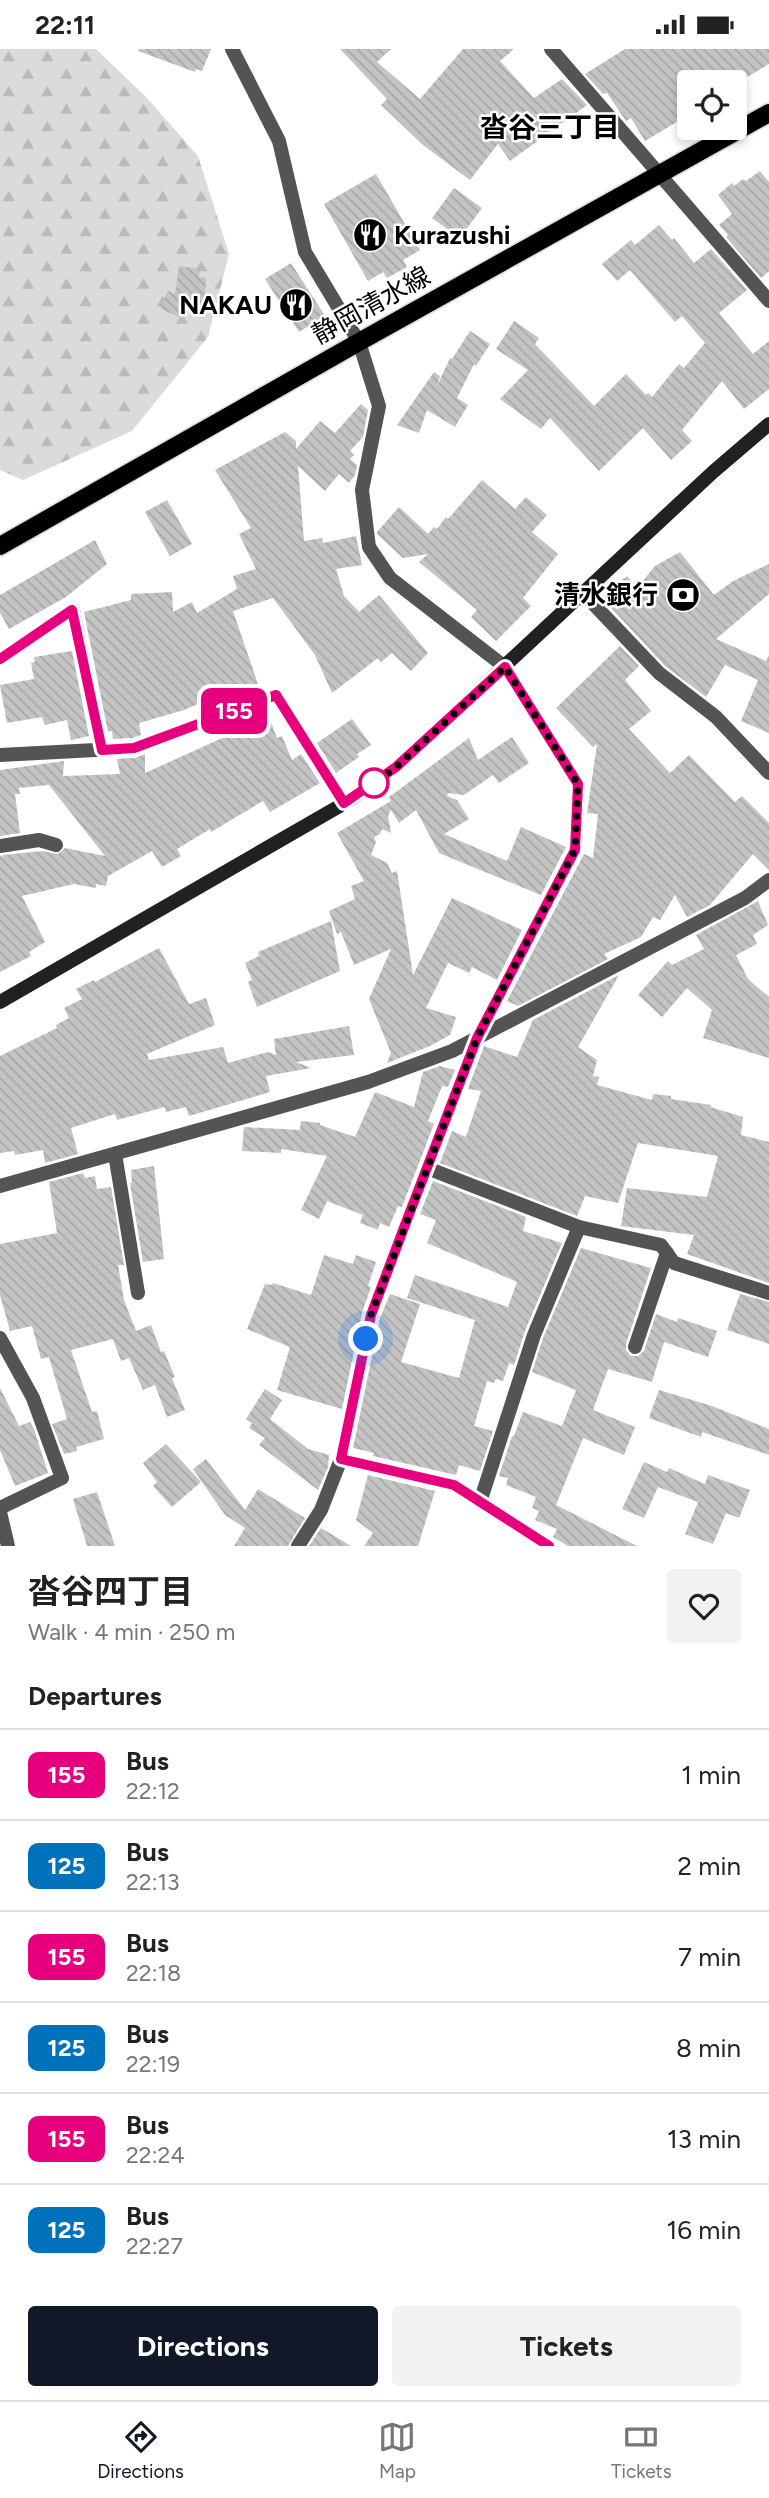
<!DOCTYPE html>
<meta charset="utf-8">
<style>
:root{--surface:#fff;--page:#f2f2f2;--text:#222;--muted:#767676;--line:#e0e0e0;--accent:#111827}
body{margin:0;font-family:Figtree,"Noto Sans JP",sans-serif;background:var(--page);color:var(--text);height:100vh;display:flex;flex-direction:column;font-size:26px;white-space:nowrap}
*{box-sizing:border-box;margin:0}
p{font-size:23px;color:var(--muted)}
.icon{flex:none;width:38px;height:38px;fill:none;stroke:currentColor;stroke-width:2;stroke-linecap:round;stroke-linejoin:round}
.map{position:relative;height:1497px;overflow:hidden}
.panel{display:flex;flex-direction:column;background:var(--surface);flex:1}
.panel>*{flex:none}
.badge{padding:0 14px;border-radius:10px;font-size:24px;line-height:46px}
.controls{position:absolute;left:677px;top:21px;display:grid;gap:14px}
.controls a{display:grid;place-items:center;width:70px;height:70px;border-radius:7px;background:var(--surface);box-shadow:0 4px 10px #0003;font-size:35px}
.you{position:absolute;width:35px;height:35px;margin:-18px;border:5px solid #fff;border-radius:50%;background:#1a73e8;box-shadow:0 0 0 10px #1a73e833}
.map>.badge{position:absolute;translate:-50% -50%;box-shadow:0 0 0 4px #fff}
h2{padding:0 28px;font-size:26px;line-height:63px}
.round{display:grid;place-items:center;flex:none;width:74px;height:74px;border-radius:7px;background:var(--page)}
.overview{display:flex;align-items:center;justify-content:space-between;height:119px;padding:0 28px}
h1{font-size:33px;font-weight:700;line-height:52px}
.cta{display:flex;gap:14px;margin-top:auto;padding:14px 28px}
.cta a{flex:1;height:80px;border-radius:7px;background:var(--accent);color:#fff;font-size:28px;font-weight:700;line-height:80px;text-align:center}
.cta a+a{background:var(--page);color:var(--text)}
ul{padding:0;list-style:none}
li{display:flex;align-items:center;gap:21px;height:91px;padding:0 28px;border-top:2px solid var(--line)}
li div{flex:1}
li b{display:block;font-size:26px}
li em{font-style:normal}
li .badge{min-width:77px;font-weight:700;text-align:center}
.status{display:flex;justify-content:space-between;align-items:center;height:49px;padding:0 35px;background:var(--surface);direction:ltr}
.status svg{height:19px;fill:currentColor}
.menu{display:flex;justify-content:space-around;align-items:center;height:98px;border-top:2px solid var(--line);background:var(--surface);font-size:19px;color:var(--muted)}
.menu a{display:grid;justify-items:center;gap:4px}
.menu .active{color:var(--accent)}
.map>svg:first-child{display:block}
.forest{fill:url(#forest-firs)}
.building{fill:url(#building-back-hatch)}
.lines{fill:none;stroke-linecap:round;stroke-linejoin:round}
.primary-casing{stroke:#dbdbdb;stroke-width:21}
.street{stroke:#545454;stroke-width:14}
.secondary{stroke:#212121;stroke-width:14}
.primary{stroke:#000;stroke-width:18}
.line-casing{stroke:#fff;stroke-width:16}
.line{stroke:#e6007e;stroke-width:10}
.walk{stroke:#000;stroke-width:7;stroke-dasharray:0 12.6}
.stop-dot{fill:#fff;stroke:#e6007e;stroke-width:3.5}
.labels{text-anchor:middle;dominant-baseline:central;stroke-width:5;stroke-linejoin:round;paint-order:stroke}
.poi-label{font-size:26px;font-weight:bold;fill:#000;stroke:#fff;text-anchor:end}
.street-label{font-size:26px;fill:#000;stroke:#fff}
.neighbourhood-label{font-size:28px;font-weight:bold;fill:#000;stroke:#fff}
</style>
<div class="status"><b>22:11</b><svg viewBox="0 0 49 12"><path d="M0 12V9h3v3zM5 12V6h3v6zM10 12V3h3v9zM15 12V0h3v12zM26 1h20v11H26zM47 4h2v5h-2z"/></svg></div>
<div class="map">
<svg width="769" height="1497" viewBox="0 0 769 1497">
<defs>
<pattern id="forest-firs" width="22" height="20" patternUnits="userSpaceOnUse" patternTransform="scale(1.75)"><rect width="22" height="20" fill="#dbdbdb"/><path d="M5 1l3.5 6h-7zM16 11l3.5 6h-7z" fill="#bababa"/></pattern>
<pattern id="building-back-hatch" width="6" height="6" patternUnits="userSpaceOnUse" patternTransform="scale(1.75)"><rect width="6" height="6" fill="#c4c4c4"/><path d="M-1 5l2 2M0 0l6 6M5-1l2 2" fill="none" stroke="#a7a7a7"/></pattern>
</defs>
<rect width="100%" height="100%" fill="#fff"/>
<polygon class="forest" points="0,0 96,0 147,49 198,107 229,205 208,288 132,382 23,431 0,421"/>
<g class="building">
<polygon points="139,0 211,0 202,22 196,20 195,23 138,2"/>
<polygon points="340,0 391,0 377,13 420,50 463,0 514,0 500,12 534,49 562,30 587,56 510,112 498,95 470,131 423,96 381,56 387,50"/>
<polygon points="625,0 769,0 769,15 739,33 690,33 690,65 645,92 631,69 626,72 607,44 603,45 585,25"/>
<polygon points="760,122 769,133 769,222 761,229 726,188 728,186 719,176 732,165 718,146 732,134 734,137 743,130 746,132"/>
<polygon points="376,125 420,201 403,211 407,218 387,229 383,223 368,232 324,155"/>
<polygon points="454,139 482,159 460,189 432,169"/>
<polygon points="659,176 672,191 674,189 694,214 711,200 747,241 719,264 753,305 769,292 769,340 744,360 722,332 682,381 692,392 671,411 643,379 599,422 550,369 541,380 500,350 528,321 496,300 514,272 539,289 535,295 594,357 626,325 646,346 648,344 652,348 679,315 684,319 705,294 682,267 675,273 630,221 617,232 602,215 631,191 635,196"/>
<polygon points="291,214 325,267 299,283 265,230"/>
<polygon points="179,217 200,220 199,228 206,229 205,253 190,253 182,270 160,259 168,242 175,245"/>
<polygon points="470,282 490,295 476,317 474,315 457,349 468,356 455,378 427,361 419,384 397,376 434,323 440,327 437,337 450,309 452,310"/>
<polygon points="361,355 368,361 363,388 350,402 354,406 350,410 357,416 355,426 349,434 339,425 325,442 298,417 304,492 322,489 323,494 356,487 362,516 336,520 344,547 359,563 379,546 428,604 411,622 392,604 381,613 378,609 332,644 315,606 273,549 233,562 259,638 214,655 212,649 184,661 139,674 141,686 132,689 113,690 112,682 108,683 84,563 131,551 131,545 172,543 173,563 192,553 197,564 237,540 233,527 256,520 239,485 251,479 215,421 285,383 296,392 296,400 320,372 335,384"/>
<polygon points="482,431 515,460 526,448 547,466 532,483 558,505 523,549 531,557 496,592 471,568 477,561 419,513 428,505 403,509 377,485 377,483 399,458 428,485 434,478 437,480 446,468 448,470"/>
<polygon points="167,451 192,495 170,507 145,463"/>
<polygon points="95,491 107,515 66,548 9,580 0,564 0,546"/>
<polygon points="680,503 714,546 733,532 769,515 769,545 716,590 766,612 769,606 769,684 741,672 758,631 725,616 706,648 665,617 604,551 615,543 612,540 627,527 637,539 655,517"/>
<polygon points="620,597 639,617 625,631 651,662 629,680 670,724 689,706 735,753 742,747 769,774 769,821 753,805 710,856 687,868 675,846 660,871 653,868 641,888 604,905 608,910 518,957 507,952 584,805 593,809 598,765 587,764 597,695 593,698 556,659"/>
<polygon points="72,602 89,687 71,691 67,671 45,676 42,668 7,674 0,636 34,630 31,614 35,613 34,608"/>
<polygon points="269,668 277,689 282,687 292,711 301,705 320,734 270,763 263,752 211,783 210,780 177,800 181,807 162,818 152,802 108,827 106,837 96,835 96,839 74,835 22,847 45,893 29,903 31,907 0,923 0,806 3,808 3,806 42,802 58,805 65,799 105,807 49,736 19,739 20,745 15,745 20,784 0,787 0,721 64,712 63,727 120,725 117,710 135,709 145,705 145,724"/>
<polygon points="352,670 371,696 357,705 359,708 336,724 317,694"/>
<polygon points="512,688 529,714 499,734 493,726 464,746 448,744 447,747 457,751 469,770 444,785 507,812 521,778 566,798 541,846 439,804 416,761 399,774 391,761 388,767 391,784 382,780 380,785 374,788 376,793 371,806 387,814 392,824 397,822 413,926 452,849 522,881 497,931 472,918 469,924 448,914 426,959 456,968 450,986 430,997 387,1014 391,1004 369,950 391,900 354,916 341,883 337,885 329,862 355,850 351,837 364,832 337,784 391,752 389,748 469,689 478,711"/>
<polygon points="758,852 768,876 753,886 757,895 736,906 748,930 769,948 769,1009 703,989 712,961 687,939 662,968 638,946 668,912 672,916 704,900 696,886"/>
<polygon points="331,872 340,922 257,958 248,933 252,931 245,914 259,907 258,903"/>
<polygon points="159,899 189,955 206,949 215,976 147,1005 149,1011 223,998 228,1014 268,1003 276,1006 274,990 349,977 354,1006 296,1013 311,1019 266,1027 270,1043 189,1067 186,1058 166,1063 165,1058 117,1071 115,1065 71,1079 78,1105 45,1114 43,1101 15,1106 14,1102 0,1104 0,1007 57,979 56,976 69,969 64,959 82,950 76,940 94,931 95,933"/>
<polygon points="619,926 578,998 597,1011 593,1027 599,1028 597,1036 652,1051 653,1045 671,1047 671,1050 711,1056 710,1058 743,1068 741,1086 769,1093 769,1234 687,1205 694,1186 621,1177 627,1139 707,1148 718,1107 638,1094 618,1154 585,1147 577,1167 440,1114 452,1082 466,1088 481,1042 468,1040 484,997 517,1008 533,971"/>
<polygon points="440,1017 455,1021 448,1038 442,1037 428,1072 434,1075 402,1158 398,1157 389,1178 380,1174 378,1181 360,1174 363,1166 327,1152 319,1170 301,1161 327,1107 281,1100 281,1104 242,1102 244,1078 300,1081 301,1072 320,1074 320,1076 355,1088 375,1043 414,1058 423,1023"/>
<polygon points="154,1117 164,1210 143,1213 130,1134 132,1134 131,1121"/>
<polygon points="83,1124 85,1129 95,1127 97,1140 111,1138 124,1216 118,1216 124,1251 136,1282 151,1276 161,1303 164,1302 175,1328 172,1329 185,1361 167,1368 155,1336 143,1341 129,1309 121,1312 113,1290 71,1301 92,1363 97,1362 104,1390 76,1398 77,1402 64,1405 52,1375 67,1370 49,1308 41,1310 32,1277 10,1282 0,1246 0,1195 57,1184 49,1133"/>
<polygon points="433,1132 526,1168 523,1182 562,1194 525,1282 514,1316 509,1314 503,1332 496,1330 494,1334 487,1332 474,1377 493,1382 480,1422 459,1416 456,1426 373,1407 374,1404 353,1399 380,1269 390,1245 420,1255 401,1313 459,1329 475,1271 407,1249 415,1226 508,1258 517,1233 427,1194 436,1171 420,1165"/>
<polygon points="581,1199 651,1219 626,1295 626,1301 631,1307 638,1307 644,1302 656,1265 677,1273 678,1269 717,1282 708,1308 664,1293 652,1333 608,1320 593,1361 635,1378 624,1406 583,1389 556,1456 637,1497 568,1497 553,1488 557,1480 535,1471 539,1462 532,1459 536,1448 506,1436 508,1429 499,1427 512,1387 514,1387 523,1363 562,1377 576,1341 532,1323 543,1289"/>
<polygon points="324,1206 353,1215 356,1206 376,1213 368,1237 371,1238 362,1264 342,1360 277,1341 290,1298 247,1280 265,1235 272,1236 273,1234 311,1246"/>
<polygon points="740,1245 769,1253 769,1295 727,1281"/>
<polygon points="0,1339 19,1377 30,1373 34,1380 48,1424 15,1437 0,1401"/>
<polygon points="265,1340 282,1351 270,1370 308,1400 329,1406 328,1418 318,1441 259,1396 265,1389 249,1379 252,1374 246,1370"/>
<polygon points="659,1341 712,1357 769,1380 769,1406 702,1383 701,1388 649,1369"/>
<polygon points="166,1395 201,1433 172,1458 153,1437 157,1433 143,1414"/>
<polygon points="206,1410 245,1461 258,1440 305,1469 288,1497 234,1497 245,1479 225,1466 193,1420"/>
<polygon points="644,1413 667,1423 669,1419 705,1435 708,1426 750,1441 739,1469 726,1464 713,1495 685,1485 698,1453 658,1438 644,1469 622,1460"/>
<polygon points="368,1426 435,1442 418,1497 364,1497 373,1484 356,1471"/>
<polygon points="97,1443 115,1497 87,1497 73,1450"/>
<polygon points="321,1479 351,1497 309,1497"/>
</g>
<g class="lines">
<g class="primary-casing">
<polyline id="primary" points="0,497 359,293 769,64"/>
</g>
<g class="street">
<polyline points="232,0 279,92 305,203 359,293 379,357 362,441 369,498 390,529 505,618 578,735 575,801 477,989 371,1266 341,1410 321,1461 298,1497"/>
<polyline points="551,0 769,252"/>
<polyline points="583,544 659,624 716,668 769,724"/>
<polyline points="0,610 73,561 102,701"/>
<polyline points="0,706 134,699 276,646 344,754"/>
<polyline points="0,797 39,791 56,796"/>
<polyline points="115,1105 138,1244"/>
<polyline points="427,1119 579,1178 661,1196 674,1214 769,1244"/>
<polyline points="0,1137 368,1033 452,1002 745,849 769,831"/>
<polyline points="0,1289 33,1349 62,1429 0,1459"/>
<polyline points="635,1298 667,1204"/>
<polyline points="341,1410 454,1436 549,1497"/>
<polyline points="480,1453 534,1286 579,1178"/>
<polyline points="0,1463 8,1497"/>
</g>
<polyline class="secondary" points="0,953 350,751 396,718 713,423 769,375"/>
<use href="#primary" class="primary"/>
</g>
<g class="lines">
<g class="line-casing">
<polyline id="line" points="0,610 72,561 102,701 134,699 276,646 344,754 396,718 505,618 578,735 575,801 477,989 408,1168 371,1266 341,1410 454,1436 549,1497"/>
</g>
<use href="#line" class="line"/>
<polyline class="walk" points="366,1290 371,1266 477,989 575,801 578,735 505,618 396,718 374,734"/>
</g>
<defs>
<g id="restaurant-disc" transform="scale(1.75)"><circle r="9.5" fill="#000" stroke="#fff"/><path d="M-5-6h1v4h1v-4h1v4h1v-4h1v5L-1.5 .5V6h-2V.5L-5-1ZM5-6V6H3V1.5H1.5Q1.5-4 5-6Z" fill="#fff"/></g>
<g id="bank-disc" transform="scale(1.75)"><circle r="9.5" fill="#000" stroke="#fff"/><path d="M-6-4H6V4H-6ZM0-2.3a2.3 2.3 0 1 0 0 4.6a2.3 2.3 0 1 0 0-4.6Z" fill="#fff"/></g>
</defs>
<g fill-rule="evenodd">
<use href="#restaurant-disc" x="370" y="186"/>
<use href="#restaurant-disc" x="296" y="256"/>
<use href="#bank-disc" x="683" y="546"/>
</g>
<circle class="stop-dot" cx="374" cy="734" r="14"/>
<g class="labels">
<g class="poi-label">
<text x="394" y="186" text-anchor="start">Kurazushi</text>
<text x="272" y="256">NAKAU</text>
<text x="658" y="546">清水銀行</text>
</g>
<g class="street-label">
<text transform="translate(371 256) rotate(-29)">静岡清水線</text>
</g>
<g class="neighbourhood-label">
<text x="550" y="78">沓谷三丁目</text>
</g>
</g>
</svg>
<div class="controls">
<a><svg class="icon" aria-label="locate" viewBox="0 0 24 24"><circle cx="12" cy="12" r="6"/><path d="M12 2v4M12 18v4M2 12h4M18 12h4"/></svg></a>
</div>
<div class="you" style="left:366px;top:1290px"></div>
<b class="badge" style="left:234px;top:662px;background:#e6007e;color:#fff">155</b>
</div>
<section class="panel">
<div class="overview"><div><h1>沓谷四丁目</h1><p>Walk · 4 min · 250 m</p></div><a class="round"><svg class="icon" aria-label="heart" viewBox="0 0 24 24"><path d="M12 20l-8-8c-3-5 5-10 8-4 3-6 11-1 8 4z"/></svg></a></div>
<h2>Departures</h2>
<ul>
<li><span class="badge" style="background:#e6007e;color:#fff">155</span><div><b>Bus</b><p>22:12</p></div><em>1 min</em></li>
<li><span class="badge" style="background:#0072bc;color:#fff">125</span><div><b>Bus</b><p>22:13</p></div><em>2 min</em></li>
<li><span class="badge" style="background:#e6007e;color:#fff">155</span><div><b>Bus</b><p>22:18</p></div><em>7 min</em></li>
<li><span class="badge" style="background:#0072bc;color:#fff">125</span><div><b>Bus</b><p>22:19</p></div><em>8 min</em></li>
<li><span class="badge" style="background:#e6007e;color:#fff">155</span><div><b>Bus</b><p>22:24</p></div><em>13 min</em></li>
<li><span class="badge" style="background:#0072bc;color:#fff">125</span><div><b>Bus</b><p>22:27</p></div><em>16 min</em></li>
</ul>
<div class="cta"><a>Directions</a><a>Tickets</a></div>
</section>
<nav class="menu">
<a class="active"><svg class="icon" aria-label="directions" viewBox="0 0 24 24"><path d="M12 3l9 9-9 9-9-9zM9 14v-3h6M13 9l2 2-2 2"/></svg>Directions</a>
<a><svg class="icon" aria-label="map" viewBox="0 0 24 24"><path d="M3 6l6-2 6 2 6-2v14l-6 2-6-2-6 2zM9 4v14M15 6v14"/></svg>Map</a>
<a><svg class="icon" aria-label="tickets" viewBox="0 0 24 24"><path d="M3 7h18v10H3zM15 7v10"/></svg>Tickets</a>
</nav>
